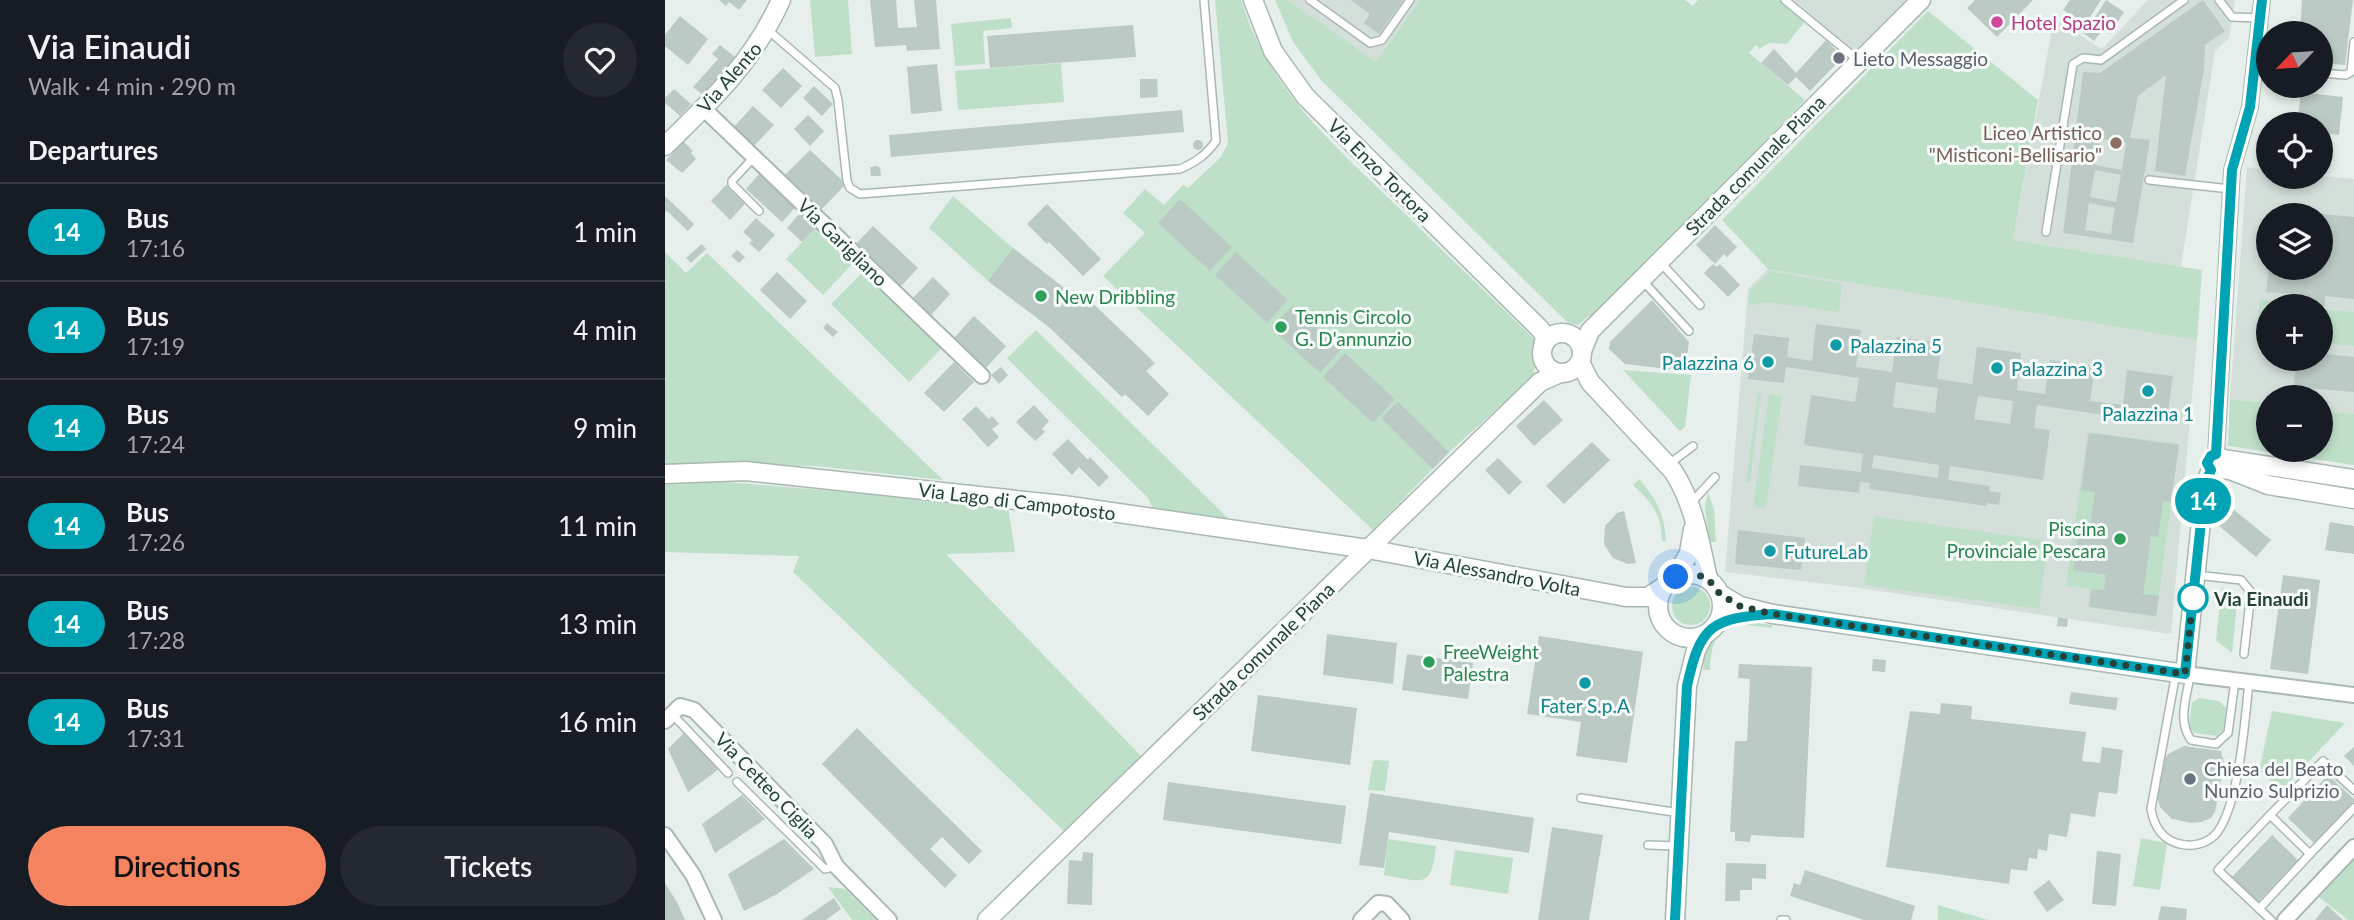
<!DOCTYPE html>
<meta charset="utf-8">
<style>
:root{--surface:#171b24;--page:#242831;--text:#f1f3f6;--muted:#9ea1a6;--line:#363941;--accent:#f4845f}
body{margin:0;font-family:Lato,sans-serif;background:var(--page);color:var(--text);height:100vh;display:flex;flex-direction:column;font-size:26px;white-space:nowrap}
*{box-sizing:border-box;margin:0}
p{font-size:23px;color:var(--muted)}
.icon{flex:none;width:38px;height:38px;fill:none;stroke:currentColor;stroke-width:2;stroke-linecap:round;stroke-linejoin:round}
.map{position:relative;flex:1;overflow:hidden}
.drawer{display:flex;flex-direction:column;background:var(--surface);width:665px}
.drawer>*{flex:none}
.badge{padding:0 14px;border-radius:23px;font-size:24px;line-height:46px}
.needle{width:46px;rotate:245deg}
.fabs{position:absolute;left:1591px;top:21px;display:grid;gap:14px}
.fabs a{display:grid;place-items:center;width:77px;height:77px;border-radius:50%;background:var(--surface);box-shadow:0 4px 10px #0003;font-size:35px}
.you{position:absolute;width:35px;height:35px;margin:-18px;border:5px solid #fff;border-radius:50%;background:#1a73e8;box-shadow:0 0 0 10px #1a73e833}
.map>.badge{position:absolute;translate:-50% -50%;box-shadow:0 0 0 4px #fff}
h2{padding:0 28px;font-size:26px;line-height:63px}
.round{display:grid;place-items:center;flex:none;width:74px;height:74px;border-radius:37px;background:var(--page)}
.head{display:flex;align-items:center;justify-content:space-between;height:119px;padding:0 28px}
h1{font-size:33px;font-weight:600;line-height:52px}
.cta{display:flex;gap:14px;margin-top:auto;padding:14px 28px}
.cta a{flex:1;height:80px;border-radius:42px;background:var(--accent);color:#111;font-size:28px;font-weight:600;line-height:80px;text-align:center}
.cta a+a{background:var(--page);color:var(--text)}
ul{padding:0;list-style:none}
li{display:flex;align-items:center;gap:21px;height:98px;padding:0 28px;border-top:2px solid var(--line)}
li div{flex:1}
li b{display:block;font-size:26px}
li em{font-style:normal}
li .badge{min-width:77px;font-weight:700;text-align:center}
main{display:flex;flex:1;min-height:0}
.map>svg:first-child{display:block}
.built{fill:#d4dfda;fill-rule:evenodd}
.green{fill:#bfe0c8}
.building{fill:#bbcac4;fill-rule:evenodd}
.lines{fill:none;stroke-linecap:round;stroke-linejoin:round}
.service-casing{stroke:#a8b8b2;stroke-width:10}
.minor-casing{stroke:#a8b8b2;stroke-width:18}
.tertiary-casing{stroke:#a8b8b2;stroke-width:21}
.service{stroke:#fff;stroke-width:7}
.minor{stroke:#fff;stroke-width:14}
.tertiary{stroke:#fff;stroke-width:18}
.line-casing{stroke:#fff;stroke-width:16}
.line{stroke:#00a3b4;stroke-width:10}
.walk{stroke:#24423a;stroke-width:7;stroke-dasharray:0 12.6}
.hotel-dot{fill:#d1479c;stroke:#f7fbf9;stroke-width:2.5}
.worship-dot{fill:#6b7280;stroke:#f7fbf9;stroke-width:2.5}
.education-dot{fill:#8d6e63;stroke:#f7fbf9;stroke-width:2.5}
.leisure-dot{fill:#2e9e5b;stroke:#f7fbf9;stroke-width:2.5}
.culture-dot{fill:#0f9aa8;stroke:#f7fbf9;stroke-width:2.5}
.stop-dot{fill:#fff;stroke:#00a3b4;stroke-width:3.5}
.labels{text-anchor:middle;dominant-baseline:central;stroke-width:6;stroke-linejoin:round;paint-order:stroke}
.hotel-label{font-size:19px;fill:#b23c85;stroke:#f7fbf9;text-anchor:start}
.worship-label{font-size:19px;fill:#5b616d;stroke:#f7fbf9;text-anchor:start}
.street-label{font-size:19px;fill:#24423a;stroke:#f7fbf9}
.education-label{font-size:19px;fill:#785e54;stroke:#f7fbf9;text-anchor:end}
.leisure-label{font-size:19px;fill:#27864d;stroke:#f7fbf9;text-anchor:start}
.culture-label{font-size:19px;fill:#0d838f;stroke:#f7fbf9;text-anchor:start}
.stop-label{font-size:19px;font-weight:bold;fill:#24423a;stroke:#f7fbf9;text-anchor:start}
</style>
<main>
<section class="drawer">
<div class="head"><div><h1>Via Einaudi</h1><p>Walk · 4 min · 290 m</p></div><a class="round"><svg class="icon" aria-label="heart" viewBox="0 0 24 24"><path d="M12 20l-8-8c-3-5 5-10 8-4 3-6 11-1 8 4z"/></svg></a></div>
<h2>Departures</h2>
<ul>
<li><span class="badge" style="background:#00a3b4;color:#fff">14</span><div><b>Bus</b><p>17:16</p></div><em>1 min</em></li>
<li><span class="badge" style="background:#00a3b4;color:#fff">14</span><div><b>Bus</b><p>17:19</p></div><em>4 min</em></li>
<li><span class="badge" style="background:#00a3b4;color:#fff">14</span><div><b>Bus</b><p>17:24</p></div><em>9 min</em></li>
<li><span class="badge" style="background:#00a3b4;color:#fff">14</span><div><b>Bus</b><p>17:26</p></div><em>11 min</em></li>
<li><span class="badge" style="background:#00a3b4;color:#fff">14</span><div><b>Bus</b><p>17:28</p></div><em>13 min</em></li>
<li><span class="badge" style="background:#00a3b4;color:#fff">14</span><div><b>Bus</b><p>17:31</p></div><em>16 min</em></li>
</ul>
<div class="cta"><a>Directions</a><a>Tickets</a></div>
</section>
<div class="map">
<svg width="1689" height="920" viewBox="0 0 1689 920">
<rect width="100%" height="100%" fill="#e6efeb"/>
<g class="built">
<polygon points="623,0 755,0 711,63"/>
<polygon points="1129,0 1242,0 1191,53"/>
<polygon points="1483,0 1570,0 1564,38 1550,51 1516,267 1348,240 1389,19 1437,49"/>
<path d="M1582 167 1603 170V177L1656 176 1689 179V414L1656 410V397H1603V403L1565 399ZM1603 215H1656V268H1603ZM1603 306H1656V359H1603Z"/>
<polygon points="1103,269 1532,340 1506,634 1187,587 1060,572 1083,289"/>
</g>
<g class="green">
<polygon points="145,0 183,0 187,54 150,57"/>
<path d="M550 0H576C604 91 669 145 735 209 781 254 827 298 873 343L871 356 873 365 868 371 871 374 784 452 708 530 438 276 480 233 458 213 480 189 499 205 518 185 523 188 556 157 563 143Z"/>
<polygon points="610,0 623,0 711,62 755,0 1020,0 1028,6 1033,0 1117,0 1141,20 1122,44 1104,43 1094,49 1091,45 1084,53 1140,100 928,318 923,316 914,325 903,323 656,80 628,42"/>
<polygon points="1263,11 1373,100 1348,240 1537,270 1532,340 1103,269 1057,220"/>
<polygon points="346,18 347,28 318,31 320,64 290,66 286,24"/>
<polygon points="396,63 399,102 293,110 290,71"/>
<polygon points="288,196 348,248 411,298 417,293 489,363 457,397 384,327 323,281 264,228"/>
<polygon points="152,227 189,262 158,295 121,259"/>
<polygon points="0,252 21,273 42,253 278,480 152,466 0,464"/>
<polygon points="199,271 277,348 244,382 166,304"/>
<polygon points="1105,271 1177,284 1174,312 1101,302 1083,306 1085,290"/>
<polygon points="1595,300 1628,303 1628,306 1603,306 1603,347 1591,346"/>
<polygon points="1656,309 1689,312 1689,346 1656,343"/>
<polygon points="371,330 567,522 488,509 483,498 342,358"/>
<polygon points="958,370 1026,375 1020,427 1015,431"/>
<polygon points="1093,393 1096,393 1085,483 1081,482"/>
<polygon points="1104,394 1117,396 1101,508 1088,507"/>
<polygon points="1565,399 1603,403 1603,450 1656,450 1656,410 1689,414 1689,465 1563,446"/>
<polygon points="1423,432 1514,444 1491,617 1423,607 1425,589 1401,586"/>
<path d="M974 479C992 500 999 513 1001 541H997C996 513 988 504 968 485Z"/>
<polygon points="61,482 343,506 350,552 281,554 478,758 400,832 128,572 134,556 0,552 0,484"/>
<polygon points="1043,493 1049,509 1051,542 1044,542 1040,506"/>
<polygon points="1209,516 1383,541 1374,609 1199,585"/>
<polygon points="1557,587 1572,603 1567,653 1551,640"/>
<circle cx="1026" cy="606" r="19"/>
<path d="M1072 620 1107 625V628C1065 622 1047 620 1045 670H1038C1040 642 1045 631 1072 620Z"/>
<polygon points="1534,698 1554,701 1561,708 1559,729 1552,736 1529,733 1524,725 1527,702"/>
<polygon points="1607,711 1680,723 1616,791 1594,771"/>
<polygon points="711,760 724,761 720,791 703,790 708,761"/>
<polygon points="1476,838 1502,843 1495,890 1468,886"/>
<path d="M723 839 771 846C767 891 756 881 719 875Z"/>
<polygon points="790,850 848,858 843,894 785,885"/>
<polygon points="1689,859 1689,920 1683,920 1654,897"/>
<polygon points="163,887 180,889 211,920 187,920"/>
<polygon points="1273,905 1323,920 1273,920"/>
</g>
<g class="building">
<polygon points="54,0 82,0 74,10 64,2 61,6"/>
<polygon points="205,0 231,0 233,28 252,27 249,0 271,0 275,49 242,51 241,45 210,47"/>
<polygon points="686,0 738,0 714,34 699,23 705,14"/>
<polygon points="1310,0 1368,0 1332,37 1302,8"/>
<polygon points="1405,0 1436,0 1421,23 1435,33 1429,41 1416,31 1420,25 1398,10"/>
<polygon points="1441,0 1459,12 1445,34 1427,22"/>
<path d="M1538 0 1560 31 1540 45 1539 69 1520 176 1490 171 1501 75 1473 96 1465 138 1485 140 1468 243 1398 233 1418 72 1435 73ZM1435 139 1461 143 1457 170 1430 165ZM1430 170 1456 175 1451 202 1425 197ZM1424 203 1450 208 1446 234 1420 230Z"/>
<polygon points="1637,0 1688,0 1680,65 1656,63 1656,33 1635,33"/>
<polygon points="15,16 43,39 23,65 0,46 0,35"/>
<polygon points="468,25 471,57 325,68 322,36"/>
<polygon points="1161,40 1178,57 1145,91 1131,77 1123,85 1096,63 1109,49 1131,73"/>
<polygon points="55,45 70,57 64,67 38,95 28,87 53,59 47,54"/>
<polygon points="272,64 277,111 246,114 242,67"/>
<polygon points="118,68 137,86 116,108 97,90"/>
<polygon points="475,79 492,79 493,97 475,98"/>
<polygon points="149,86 168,104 157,116 138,98"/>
<polygon points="9,89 26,104 15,116 0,103 0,98"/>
<polygon points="1636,92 1678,97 1674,135 1656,133 1656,124 1632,124"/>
<polygon points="88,106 109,125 87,148 67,129"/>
<polygon points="517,110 519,132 226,157 224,135"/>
<polygon points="143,115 159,131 145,146 129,129"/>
<circle cx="533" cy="145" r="5"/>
<polygon points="19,142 28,151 26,153 31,159 17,173 1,160"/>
<polygon points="145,150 181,184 155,211 119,176"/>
<polygon points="212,166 215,168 216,176 206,176 205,167"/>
<polygon points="95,173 131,207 117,222 81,189"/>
<polygon points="61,185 80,204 65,220 46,201"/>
<polygon points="0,196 29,224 23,231 2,211 0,212"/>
<polygon points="515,199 567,247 545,271 493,223"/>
<polygon points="382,204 436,259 418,276 384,242 382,244 362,224"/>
<polygon points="136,212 152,227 137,242 122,228"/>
<polygon points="1656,214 1689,217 1689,299 1660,296 1660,306 1640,306 1641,295 1601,292 1604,268 1656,268"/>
<polygon points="91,218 110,235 94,252 84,243 87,240 78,232"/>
<polygon points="1050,225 1072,247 1062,257 1059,254 1050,264 1031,245"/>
<polygon points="208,226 253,268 235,287 190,245"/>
<polygon points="37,244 41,249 26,263 21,258"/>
<polygon points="348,248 412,298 417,293 490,363 481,371 504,394 483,416 460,394 457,397 384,327 323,281"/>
<polygon points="72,250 80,257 74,263 66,256"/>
<polygon points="571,252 623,300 602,323 550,275"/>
<polygon points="1048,264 1052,267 1055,264 1075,285 1063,297 1039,273"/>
<polygon points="112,272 142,301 125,319 95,290"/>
<polygon points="268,277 285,294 265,316 247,299"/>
<polygon points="987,300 1024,342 1020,371 960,364 944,349 945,342"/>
<polygon points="628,305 676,349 655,373 606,328"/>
<polygon points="309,316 341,346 321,368 289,338"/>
<polygon points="162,323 173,332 168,337 158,328"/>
<path d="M1151 324 1196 330 1191 367 1227 372 1232 337 1277 343 1272 379 1307 384 1312 347 1356 353 1352 390 1380 394 1385 360 1430 366 1425 401 1458 405 1462 370 1508 376 1503 412 1488 410 1486 422 1372 405 1369 428 1385 430 1378 480 1285 466 1283 480 1325 486 1324 491 1336 493 1334 505 1322 503V506L1204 489 1205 483 1195 482 1194 493 1133 486 1135 465 1196 472 1198 454 1139 445 1146 395 1190 402 1194 378 1121 367 1119 383 1083 379 1089 334 1124 338 1122 357 1147 361ZM1231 382 1273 388 1270 413 1228 407ZM1313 396 1348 401 1345 424 1309 419ZM1209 455 1274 465 1273 478 1207 468Z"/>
<polygon points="1656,349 1661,350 1661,354 1689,357 1689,392 1629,387 1631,359 1656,359"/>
<polygon points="680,353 730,399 708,423 658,377"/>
<polygon points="289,362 309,382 279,412 259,393"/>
<polygon points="336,367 343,375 334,384 326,375"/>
<polygon points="879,400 898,420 869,446 851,426"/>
<polygon points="733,402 784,452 768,469 716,418"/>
<polygon points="369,405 384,421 377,429 380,432 370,441 351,422"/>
<polygon points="311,406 324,419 327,416 334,424 327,429 334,437 323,447 297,419"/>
<polygon points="1424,433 1514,445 1506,502 1498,501 1493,537 1486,536 1478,594 1494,596 1491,616 1424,607 1426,589 1439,590 1441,575 1408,570 1414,526 1425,527 1430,492 1416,490"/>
<polygon points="403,439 423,460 425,457 444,477 434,487 414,467 407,475 387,454"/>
<polygon points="927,442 945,460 899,504 881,486"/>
<polygon points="833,458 857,482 844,495 820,470"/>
<polygon points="1568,509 1606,540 1591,557 1554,526"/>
<polygon points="959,511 971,563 963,564 948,558 939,544 940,526 952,513"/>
<polygon points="1665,522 1689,526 1689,554 1660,550"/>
<polygon points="1073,530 1140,538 1136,570 1070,564"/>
<polygon points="1618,575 1655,580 1643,674 1605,669"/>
<polygon points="1393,617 1403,619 1402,627 1392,626"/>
<polygon points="662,634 732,643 728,684 658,675"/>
<polygon points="874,636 978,652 962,763 911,756 916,722 862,714"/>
<polygon points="742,654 808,663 803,699 737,690"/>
<polygon points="1208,659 1221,660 1220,672 1207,671"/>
<polygon points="1074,664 1147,667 1139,838 1086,835 1085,842 1070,841 1070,832 1065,832 1070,741 1082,741 1085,679 1073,678"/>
<polygon points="1406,692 1453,698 1451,710 1404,704"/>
<polygon points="593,695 692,708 685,765 586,751"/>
<polygon points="1276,703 1307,706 1306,719 1421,732 1417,761 1435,763 1437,747 1458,750 1452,794 1434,792 1430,817 1406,813 1402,837 1384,834 1382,851 1373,849 1372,859 1364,858 1362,871 1346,869 1344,884 1221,867 1245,711 1275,714"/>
<polygon points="192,728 317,851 304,864 277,837 265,849 292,875 280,888 157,764"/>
<polygon points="19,733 54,769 23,792 3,749"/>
<polygon points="1519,746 1556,751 1559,763 1550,812 1546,818 1536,822 1527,823 1507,819 1495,807 1492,796 1497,763 1503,754"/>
<polygon points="1689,747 1689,766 1679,756"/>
<polygon points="1663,775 1689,799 1689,802 1650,844 1623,818"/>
<polygon points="503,782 681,806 676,844 498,820"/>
<polygon points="705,793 869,818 864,853 724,832 719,868 694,865"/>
<polygon points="77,795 100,819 50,853 37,824"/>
<polygon points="887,827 938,835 924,920 873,920"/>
<polygon points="1607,835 1633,860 1592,903 1566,878"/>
<polygon points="119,839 149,869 112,894 79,911 63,874"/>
<polygon points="1432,851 1456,854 1451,906 1427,904"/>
<polygon points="418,852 428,853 427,905 402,904 404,860 417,861"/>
<polygon points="1061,863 1101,864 1101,879 1087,878 1087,890 1075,890 1075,901 1060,901"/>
<polygon points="1140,870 1250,906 1246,920 1199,920 1125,896 1129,883 1135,885"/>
<polygon points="1384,880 1399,900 1382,912 1368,892"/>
<polygon points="0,883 13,904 20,920 0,920"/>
<polygon points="169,898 176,909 161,920 137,920"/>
<polygon points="1662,905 1678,920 1650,920"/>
<polygon points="1496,906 1522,909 1521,920 1493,920"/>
</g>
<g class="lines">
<g class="service-casing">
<g id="service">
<polyline points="645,0 705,43 717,40 745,0"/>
<polyline points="1120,0 1194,61"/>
<polyline points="1554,0 1567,17 1595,18"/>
<path d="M103 30 170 88 173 100 182 181 185 188 195 194 515 169C531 162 541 155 551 141L539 0"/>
<polyline points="1656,73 1681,75 1686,72 1689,42"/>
<polyline points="89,157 67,181 67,184 94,211"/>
<polyline points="1484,180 1565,189"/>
<polyline points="1381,232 1408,64 1418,58 1436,60 1519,0"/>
<polyline points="995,262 1035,305"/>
<polyline points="977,280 1024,331"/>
<polyline points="1004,464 1028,446"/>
<polyline points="1025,504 1050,477"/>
<polyline points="1531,575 1576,580 1586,592 1579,654"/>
<path d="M1511 673 1486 809C1489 826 1497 840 1515 844 1527 847 1541 844 1550 835 1574 809 1580 719 1584 682"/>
<path d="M1525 675C1522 697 1512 720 1526 740L1551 744 1563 733 1570 681"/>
<polyline points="7,714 63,773"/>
<polyline points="72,782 160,869 171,866"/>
<polyline points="916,798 1015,813"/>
<polyline points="1605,815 1658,761 1689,790"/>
<polyline points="983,845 1013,846"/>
<polyline points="1645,854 1689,808"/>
<polyline points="1594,909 1645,854 1605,815 1553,870 1606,920"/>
<polyline points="1116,920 1121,920"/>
</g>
</g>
<g class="minor-casing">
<g id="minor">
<polyline points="38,108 317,376"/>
<polyline points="1551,455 1567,170 1585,107 1597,0"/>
<polyline points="1520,674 1689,695"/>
<polyline points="0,721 15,706 29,710 160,844 171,866 224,920"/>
<polyline points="0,835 28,875 49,920"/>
<polyline points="696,920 713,903 722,904 737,920"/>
<polyline points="1620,920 1689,847"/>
</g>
</g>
<g class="tertiary-casing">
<g id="tertiary">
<polyline points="588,0 608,51 640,96 875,329 880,336 879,342"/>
<path d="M0 146C48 99 88 62 116 0"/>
<circle cx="897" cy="353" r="20"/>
<polyline points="917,351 925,331 1256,0"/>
<path d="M915 362 925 382 1008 471C1029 503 1035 543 1043 579"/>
<polyline points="1558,459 1689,479"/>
<polyline points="1556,469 1565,470 1603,485 1689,499"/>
<polyline points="0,474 81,471 398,505 703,549 961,597 983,597 1001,585"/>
<circle cx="1025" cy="606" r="32"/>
<polyline points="1011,577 1024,553 1028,529"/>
<polyline points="1055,594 1075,606 1108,614 1520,674 1540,484 1546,470"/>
<polyline points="322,920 875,382 893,374"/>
<polyline points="1010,920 1022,686 1031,650 1039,635"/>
</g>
</g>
<use href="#service" class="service"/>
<use href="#minor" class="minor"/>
<use href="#tertiary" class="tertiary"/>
</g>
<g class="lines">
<g class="line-casing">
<path id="line" d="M1010 920 1022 686C1035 625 1047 618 1108 614L1520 674 1540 484 1546 470 1542 463 1546 456 1551 454 1567 170 1585 107 1597 0"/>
</g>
<use href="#line" class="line"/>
<polyline class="walk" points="1011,577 1022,574 1033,575 1043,579 1055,594 1075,606 1108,614 1520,674 1528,598"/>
</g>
<circle class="hotel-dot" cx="1332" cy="22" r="7"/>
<g class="worship-dot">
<circle cx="1174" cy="58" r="7"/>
<circle cx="1525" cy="779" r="7"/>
</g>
<circle class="education-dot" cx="1451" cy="143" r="7"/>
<g class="leisure-dot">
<circle cx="376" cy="296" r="7"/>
<circle cx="616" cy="327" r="7"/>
<circle cx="1455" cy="539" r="7"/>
<circle cx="764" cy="662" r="7"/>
</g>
<g class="culture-dot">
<circle cx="1171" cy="345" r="7"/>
<circle cx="1103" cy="362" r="7"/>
<circle cx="1332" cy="368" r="7"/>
<circle cx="1483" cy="391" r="7"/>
<circle cx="1105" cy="551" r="7"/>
<circle cx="920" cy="683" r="7"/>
</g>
<circle class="stop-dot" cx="1528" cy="598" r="14"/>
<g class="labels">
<g class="hotel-label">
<text x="1346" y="22">Hotel Spazio</text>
</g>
<g class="worship-label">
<text x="1188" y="58">Lieto Messaggio</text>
<text x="1539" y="768">Chiesa del Beato<tspan x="1539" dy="22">Nunzio Sulprizio</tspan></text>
</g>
<g class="street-label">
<text transform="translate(64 77) rotate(-49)">Via Alento</text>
<text transform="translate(1090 165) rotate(-45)">Strada comunale Piana</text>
<text transform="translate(715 170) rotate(45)">Via Enzo Tortora</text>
<text transform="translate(178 242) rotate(44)">Via Garigliano</text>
<text transform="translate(352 501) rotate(7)">Via Lago di Campotosto</text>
<text transform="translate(832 573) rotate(11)">Via Alessandro Volta</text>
<text transform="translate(598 651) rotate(-44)">Strada comunale Piana</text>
<text transform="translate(102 785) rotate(46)">Via Cetteo Ciglia</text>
</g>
<g class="education-label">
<text x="1437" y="132">Liceo Artistico<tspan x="1437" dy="22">"Misticoni-Bellisario"</tspan></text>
</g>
<g class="leisure-label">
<text x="390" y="296">New Dribbling</text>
<text x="630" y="316">Tennis Circolo<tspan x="630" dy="22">G. D'annunzio</tspan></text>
<text x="1441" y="528" text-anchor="end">Piscina<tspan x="1441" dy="22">Provinciale Pescara</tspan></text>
<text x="778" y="651">FreeWeight<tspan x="778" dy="22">Palestra</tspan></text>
</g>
<g class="culture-label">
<text x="1185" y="345">Palazzina 5</text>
<text x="1089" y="362" text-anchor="end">Palazzina 6</text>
<text x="1346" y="368">Palazzina 3</text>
<text x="1483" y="413" text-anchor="middle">Palazzina 1</text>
<text x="1119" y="551">FutureLab</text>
<text x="920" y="705" text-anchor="middle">Fater S.p.A</text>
</g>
<g class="stop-label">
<text x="1549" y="598">Via Einaudi</text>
</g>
</g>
</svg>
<div class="fabs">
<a><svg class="needle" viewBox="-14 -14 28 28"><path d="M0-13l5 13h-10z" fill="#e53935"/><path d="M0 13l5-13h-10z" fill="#9ea1a6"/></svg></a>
<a><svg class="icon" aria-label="locate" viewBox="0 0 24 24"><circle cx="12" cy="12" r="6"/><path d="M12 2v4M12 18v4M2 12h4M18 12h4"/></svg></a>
<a><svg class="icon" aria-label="layers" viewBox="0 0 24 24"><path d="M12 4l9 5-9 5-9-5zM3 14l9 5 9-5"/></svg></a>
<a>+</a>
<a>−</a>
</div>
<div class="you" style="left:1011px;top:577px"></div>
<b class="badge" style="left:1538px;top:501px;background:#00a3b4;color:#fff">14</b>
</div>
</main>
